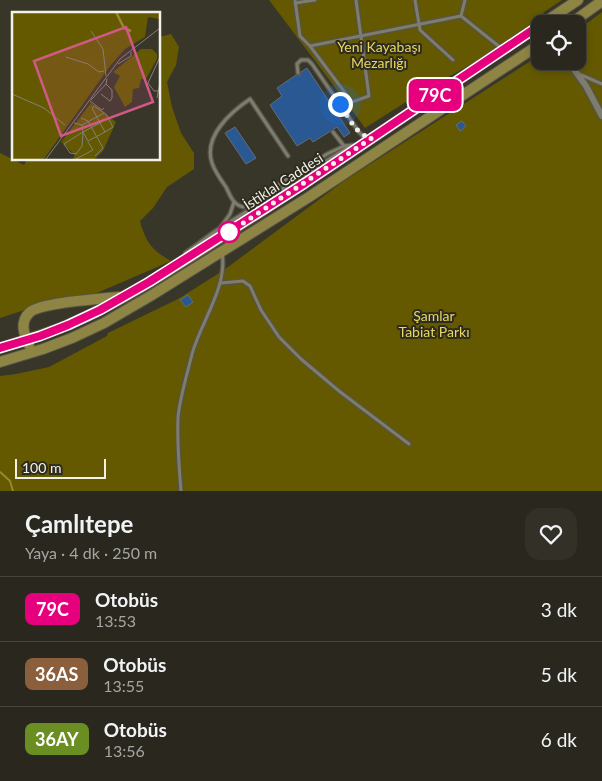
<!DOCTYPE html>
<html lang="tr">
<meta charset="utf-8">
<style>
:root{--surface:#2a281e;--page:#323027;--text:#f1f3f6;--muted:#a5a6a4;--line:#46443c}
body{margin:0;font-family:Lato,sans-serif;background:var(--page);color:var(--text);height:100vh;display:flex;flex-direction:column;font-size:19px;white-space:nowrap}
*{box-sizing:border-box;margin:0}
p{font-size:16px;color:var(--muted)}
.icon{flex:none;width:28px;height:28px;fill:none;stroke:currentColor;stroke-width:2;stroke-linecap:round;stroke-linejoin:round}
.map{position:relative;height:491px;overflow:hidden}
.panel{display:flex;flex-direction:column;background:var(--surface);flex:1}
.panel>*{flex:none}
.badge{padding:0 10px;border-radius:8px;font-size:18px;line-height:32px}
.controls{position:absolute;left:531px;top:15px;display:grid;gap:10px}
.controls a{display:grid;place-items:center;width:55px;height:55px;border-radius:10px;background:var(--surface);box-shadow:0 2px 8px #0003,0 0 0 1px var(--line);font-size:25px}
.scale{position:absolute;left:15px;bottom:12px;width:91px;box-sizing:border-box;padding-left:5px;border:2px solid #f2f1e8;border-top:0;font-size:14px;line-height:18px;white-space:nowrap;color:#f2f1e8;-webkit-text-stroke:4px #2e2c1e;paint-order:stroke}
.you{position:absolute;width:25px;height:25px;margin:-12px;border:4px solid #fff;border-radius:50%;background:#1a73e8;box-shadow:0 0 0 8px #1a73e833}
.map>.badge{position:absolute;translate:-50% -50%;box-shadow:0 0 0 2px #fff}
.round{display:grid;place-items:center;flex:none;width:52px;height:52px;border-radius:15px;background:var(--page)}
.headline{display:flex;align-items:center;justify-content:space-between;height:85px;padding:0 25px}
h1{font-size:24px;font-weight:700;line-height:38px}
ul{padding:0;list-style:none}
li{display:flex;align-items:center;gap:15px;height:65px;padding:0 25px;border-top:1px solid var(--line)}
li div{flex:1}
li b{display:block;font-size:19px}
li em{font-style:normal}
li .badge{min-width:55px;font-weight:700;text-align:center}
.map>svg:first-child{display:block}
.green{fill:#645901}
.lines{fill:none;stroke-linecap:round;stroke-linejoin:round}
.stream{stroke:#968930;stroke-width:2}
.building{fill:#295893;stroke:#646d7a}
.service-casing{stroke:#565448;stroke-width:5.5}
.minor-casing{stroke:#565448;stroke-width:9}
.primary-casing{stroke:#565448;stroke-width:12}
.service{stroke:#7e7c6c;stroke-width:3}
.minor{stroke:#7e7c6c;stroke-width:6}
.primary{stroke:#8e8443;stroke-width:10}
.line-casing{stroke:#fff;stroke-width:11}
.line{stroke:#e6007e;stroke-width:8}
.walk{stroke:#f2f1e8;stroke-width:5;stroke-dasharray:0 9}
.stop-dot{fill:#fff;stroke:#e6007e;stroke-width:2.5}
.labels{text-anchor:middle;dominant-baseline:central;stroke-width:4;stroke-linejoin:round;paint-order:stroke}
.park-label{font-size:14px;fill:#e8d660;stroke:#2e2c1e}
.street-label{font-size:14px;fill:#f2f1e8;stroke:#2e2c1e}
.inset-river{fill:none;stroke:#968930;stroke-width:2.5}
.inset-road{fill:none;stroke:#828175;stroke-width:1}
.view{fill:#d05985;fill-opacity:0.15;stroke:#d05985;stroke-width:2.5}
.inset-edge{fill:none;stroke:#f2f1e8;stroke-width:2.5}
</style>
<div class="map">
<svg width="602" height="491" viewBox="0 0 602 491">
<rect width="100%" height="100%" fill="#383628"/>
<g class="green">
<path d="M269 0H562L544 12 541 18 475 62 420 93 365 128C334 85 301 43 269 0Z"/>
<polygon points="602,12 602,491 0,491 0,376 16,374 49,367 107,336 108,333 178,299 224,270 344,181 540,55 540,61 578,61 578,30"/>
<path d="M171 34 179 47 176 65 167 82 172 107 181 133 194 153V169L167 187 153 208 140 221C146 243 152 250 171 261L97 293 31 308 0 318V153L24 165 27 159H159V37Z"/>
</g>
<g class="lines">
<polyline class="stream" points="0,472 10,481 13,491"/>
</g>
<g class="building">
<polygon points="307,68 350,133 344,137 337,127 313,142 310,138 297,146 270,105 282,96 277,88 296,75 300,76 301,72"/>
<polygon points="462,121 466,126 460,131 456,125"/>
<polygon points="235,127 256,158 246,164 225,133"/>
<polygon points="188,295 193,302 186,307 180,300"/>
</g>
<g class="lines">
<g class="service-casing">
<g id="service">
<polyline points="295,0 300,36 310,46 352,102 369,96 356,0"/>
<polyline points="415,0 420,30 453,60"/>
<polyline points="465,0 461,16 501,48"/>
<polyline points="295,3 315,0"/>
<polyline points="310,46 461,16"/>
<polyline points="298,73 297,64 301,60 308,60 312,64 359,132 363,136 368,138"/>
<polyline points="579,74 602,84"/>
<polyline points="333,132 344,146"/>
<path d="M288 156 250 99C231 112 203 136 212 163 215 172 221 180 226 187 230 195 233 205 243 207L327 154 344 146 355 145"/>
<polyline points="220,228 230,214 234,202"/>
<polyline points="221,283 243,281 250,286 261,310 279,337 301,359 339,391 409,444"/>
<path d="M181 491C179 467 177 442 178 418 179 401 188 371 192 354 201 322 228 286 222 253"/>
</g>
</g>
<g class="minor-casing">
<g id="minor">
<polyline points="568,61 586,86 602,116"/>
<polyline points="187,254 217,232 348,149"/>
</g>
</g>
<g class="primary-casing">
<g id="primary">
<polyline points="542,24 578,0"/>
<polyline points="570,24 602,1"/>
<path d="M29 345C24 334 19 322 30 312 42 302 100 299 118 297"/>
<path d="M0 348C23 341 46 334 68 325 131 298 193 255 251 218 348 156 443 89 540 25"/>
<polyline points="0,362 43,349 72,338 104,323 152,295 309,197 540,44"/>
</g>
</g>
<use href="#service" class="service"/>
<use href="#minor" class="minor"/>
<use href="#primary" class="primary"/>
</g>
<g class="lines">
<g class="line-casing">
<polyline id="line" points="0,348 40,336 68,325 100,310 149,282 305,183 540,25"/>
</g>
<use href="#line" class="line"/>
<path class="walk" d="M229 232 225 235 372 138C356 136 348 116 340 104"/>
</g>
<circle class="stop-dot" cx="229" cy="232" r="10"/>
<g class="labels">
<g class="park-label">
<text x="379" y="46">Yeni Kayabaşı<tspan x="379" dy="16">Mezarlığı</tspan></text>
<text x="434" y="315">Şamlar<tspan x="434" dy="16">Tabiat Parkı</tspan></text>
</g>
<g class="street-label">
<text transform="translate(283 181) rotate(-33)">İstiklal Caddesi</text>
</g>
</g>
<g transform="translate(12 12)">
<rect width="148" height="148" fill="#383628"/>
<path d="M0 0H147V7L136 5 133 25 113 37 98 54 32 147H0ZM129 37H140L145 42V47L134 67H129L127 76 121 77 120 90 113 95 102 75 108 64 101 60ZM79 91 104 110 91 139 83 147H61L63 143 49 130Z" fill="#645901"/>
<path class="inset-river" d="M104 0 112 16 119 19"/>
<path class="inset-road" d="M79 19 91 37 94 64M54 45 76 52 87 60 92 59M148 45 136 71 142 79H148M106 52 119 44V40M0 82 32 96 53 113M89 82 98 89 100 86V78L94 72M145 86 148 70M79 88 94 72 95 67M78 89 90 98 92 96M69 106 76 109 91 136 83 144M62 111 70 113 71 120 70 134 64 142 58 141 52 132 71 120M70 113 92 101M93 120 101 115 96 106 94 102 82 94 80 96 88 111 93 120 76 129 71 120 88 111 96 106M34 147 108 47 148 16M64 147 81 138 76 130"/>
<path class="view" d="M114 15 141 90 49 124 22 49Z"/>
<rect width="148" height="148" class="inset-edge"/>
</g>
</svg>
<div class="controls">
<a><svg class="icon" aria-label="locate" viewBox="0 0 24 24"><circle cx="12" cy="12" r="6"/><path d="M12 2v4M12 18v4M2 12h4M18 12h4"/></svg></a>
</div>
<div class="scale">100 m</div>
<div class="you" style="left:340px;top:104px"></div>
<b class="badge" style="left:435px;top:95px;background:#e6007e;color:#fff">79C</b>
</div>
<section class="panel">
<div class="headline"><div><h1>Çamlıtepe</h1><p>Yaya · 4 dk · 250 m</p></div><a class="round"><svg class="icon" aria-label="heart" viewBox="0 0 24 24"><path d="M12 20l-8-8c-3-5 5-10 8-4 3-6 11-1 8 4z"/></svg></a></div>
<ul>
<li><span class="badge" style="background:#e6007e;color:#fff">79C</span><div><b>Otobüs</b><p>13:53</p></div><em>3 dk</em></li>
<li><span class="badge" style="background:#8b5e3c;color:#fff">36AS</span><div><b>Otobüs</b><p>13:55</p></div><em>5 dk</em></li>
<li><span class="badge" style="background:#6b8e23;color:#fff">36AY</span><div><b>Otobüs</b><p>13:56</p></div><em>6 dk</em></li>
</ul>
</section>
